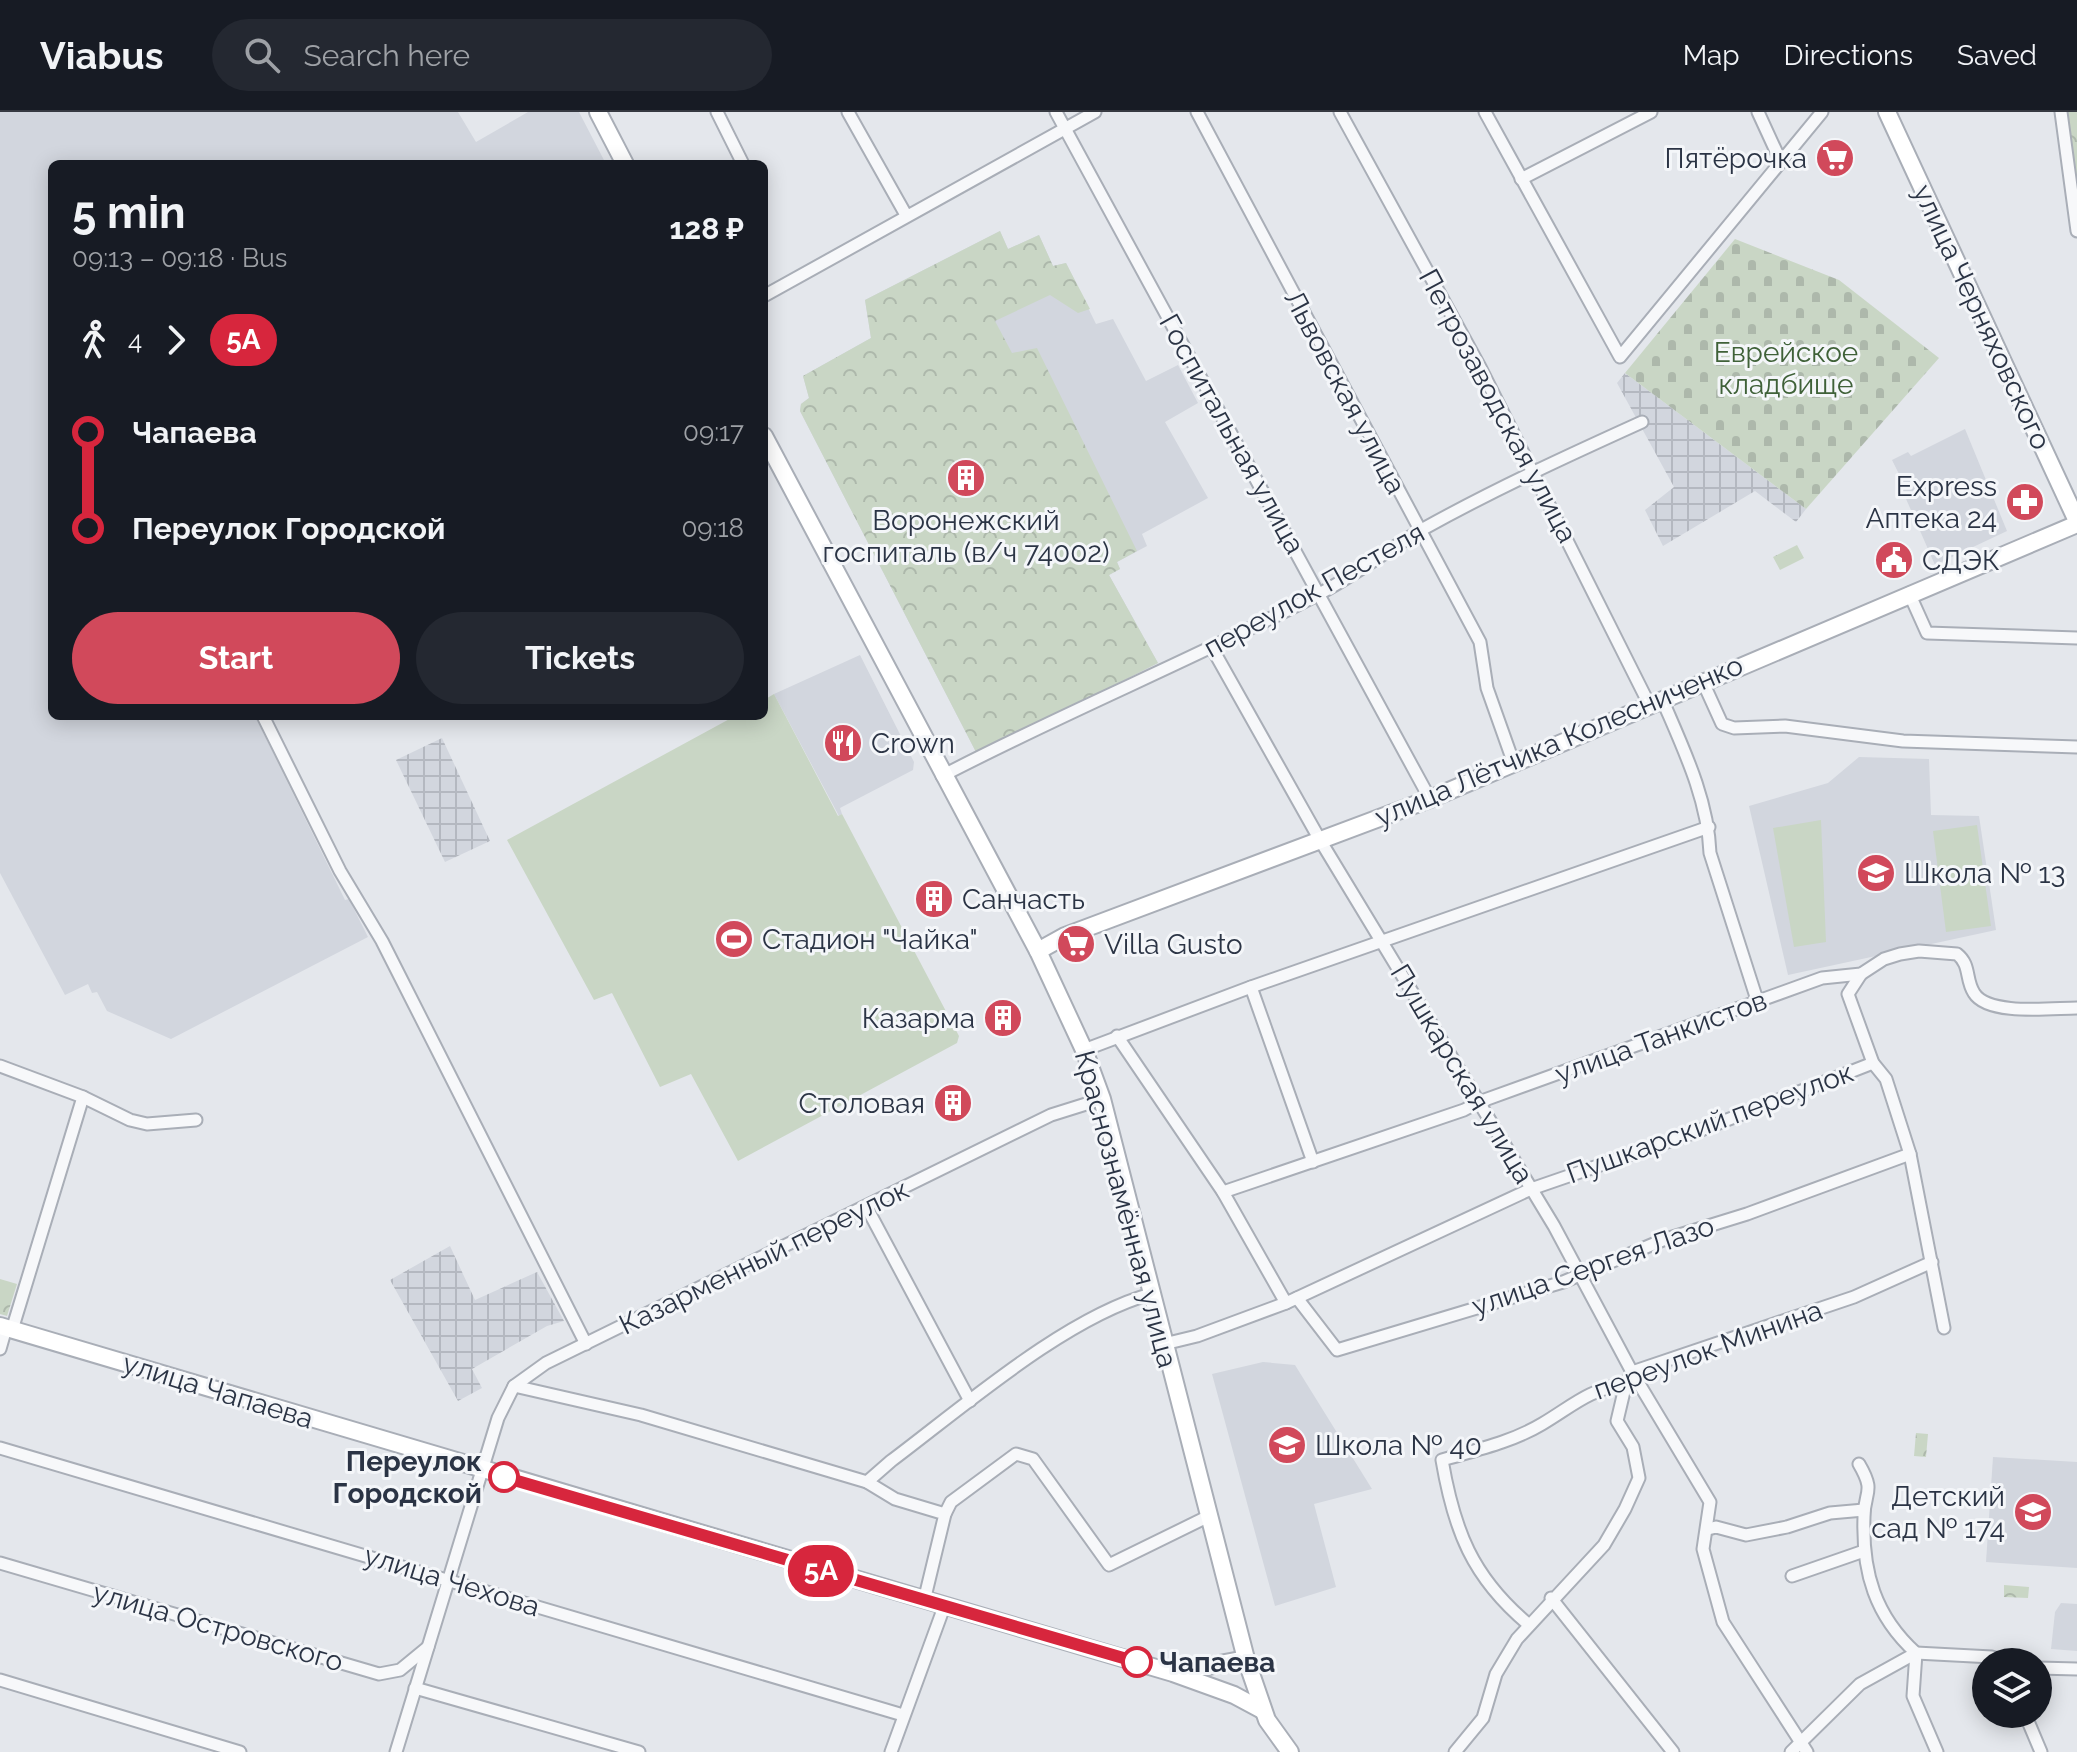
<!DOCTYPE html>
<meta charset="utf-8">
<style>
:root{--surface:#171b24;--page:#242831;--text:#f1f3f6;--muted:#9ea1a6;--line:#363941;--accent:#d1495b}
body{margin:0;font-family:Raleway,sans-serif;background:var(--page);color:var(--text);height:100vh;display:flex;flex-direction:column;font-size:30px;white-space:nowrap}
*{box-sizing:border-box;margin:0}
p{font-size:26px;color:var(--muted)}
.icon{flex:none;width:44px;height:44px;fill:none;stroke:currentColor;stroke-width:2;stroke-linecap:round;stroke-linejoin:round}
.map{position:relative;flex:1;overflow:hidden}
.panel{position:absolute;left:48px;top:48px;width:720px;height:560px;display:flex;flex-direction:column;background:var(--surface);border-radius:12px;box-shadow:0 4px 20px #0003}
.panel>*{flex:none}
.badge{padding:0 16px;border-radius:26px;font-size:28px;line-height:52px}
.buttons{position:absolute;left:1972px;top:1536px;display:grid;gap:16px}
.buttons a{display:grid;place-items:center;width:80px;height:80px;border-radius:50%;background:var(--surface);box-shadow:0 4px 20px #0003;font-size:40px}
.map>.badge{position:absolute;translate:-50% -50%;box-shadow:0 0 0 4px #fff}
.legs{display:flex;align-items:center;gap:12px;height:88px;padding:0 24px;font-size:26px}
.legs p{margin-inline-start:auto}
.overview{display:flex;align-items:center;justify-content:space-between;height:136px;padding:0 24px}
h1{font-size:44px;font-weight:700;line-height:60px}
.primary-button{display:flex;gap:16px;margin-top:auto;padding:16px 24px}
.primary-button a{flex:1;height:92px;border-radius:48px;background:var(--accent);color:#fff;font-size:32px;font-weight:700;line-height:92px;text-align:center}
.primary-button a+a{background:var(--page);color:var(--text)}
ul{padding:0 24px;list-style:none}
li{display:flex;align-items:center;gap:28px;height:96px;font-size:30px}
li i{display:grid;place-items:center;width:12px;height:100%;margin:0 10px;background:currentColor}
li i::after{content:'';width:20px;height:20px;margin:-10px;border:6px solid;border-radius:50%;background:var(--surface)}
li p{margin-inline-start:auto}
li:first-child i{background:linear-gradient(#0000 50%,currentColor 0)}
li:last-child i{background:linear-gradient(currentColor 50%,#0000 0)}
header{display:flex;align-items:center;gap:48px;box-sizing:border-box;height:112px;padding:0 40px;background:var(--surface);border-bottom:2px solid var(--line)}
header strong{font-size:38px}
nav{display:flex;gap:44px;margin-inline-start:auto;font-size:28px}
.search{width:560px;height:72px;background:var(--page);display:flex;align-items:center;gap:20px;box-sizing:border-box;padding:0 28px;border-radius:44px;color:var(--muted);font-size:30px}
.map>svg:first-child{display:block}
.built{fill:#d2d6de}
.industrial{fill:url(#industrial-grid)}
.forest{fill:url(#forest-crowns)}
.cemetery{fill:url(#cemetery-stones)}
.garden{fill:#c9d6c5}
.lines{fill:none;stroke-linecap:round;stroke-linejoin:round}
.street-casing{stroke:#a9aeb7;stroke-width:15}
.secondary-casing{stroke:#a9aeb7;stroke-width:20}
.street{stroke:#f7f8fa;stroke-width:11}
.secondary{stroke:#fff;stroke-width:16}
.line-1-casing{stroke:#fff;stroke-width:18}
.line-1{stroke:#d7263d;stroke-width:12}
.stop-1-dot{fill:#fff;stroke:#d7263d;stroke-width:4}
.labels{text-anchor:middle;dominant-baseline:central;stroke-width:6;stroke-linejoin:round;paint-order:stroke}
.poi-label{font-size:28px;fill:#2b3445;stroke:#f4f6f9;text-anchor:start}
.street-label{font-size:28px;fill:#2b3445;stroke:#f4f6f9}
.park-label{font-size:28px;fill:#3f6138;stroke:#f4f6f9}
.stop-label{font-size:28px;font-weight:bold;fill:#2b3445;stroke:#f4f6f9;text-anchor:end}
</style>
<header>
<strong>Viabus</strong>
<div class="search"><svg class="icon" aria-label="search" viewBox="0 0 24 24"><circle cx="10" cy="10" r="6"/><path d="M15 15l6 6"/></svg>Search here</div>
<nav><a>Map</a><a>Directions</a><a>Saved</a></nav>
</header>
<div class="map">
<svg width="2077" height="1640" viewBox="0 0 2077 1640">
<defs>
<pattern id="industrial-grid" width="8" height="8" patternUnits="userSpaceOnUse" patternTransform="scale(2)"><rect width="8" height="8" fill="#d2d6de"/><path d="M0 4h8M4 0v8" fill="none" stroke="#b4b8c0"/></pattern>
<pattern id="forest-crowns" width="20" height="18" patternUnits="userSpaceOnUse" patternTransform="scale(2)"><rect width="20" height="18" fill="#c9d6c5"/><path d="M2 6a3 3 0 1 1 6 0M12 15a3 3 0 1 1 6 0" fill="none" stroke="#adb8ab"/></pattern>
<pattern id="cemetery-stones" width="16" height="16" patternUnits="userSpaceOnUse" patternTransform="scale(2)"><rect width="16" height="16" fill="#c9d6c5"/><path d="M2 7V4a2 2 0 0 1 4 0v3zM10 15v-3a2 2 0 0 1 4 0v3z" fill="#adb8ab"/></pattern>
</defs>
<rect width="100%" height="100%" fill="#e4e7ec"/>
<g class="built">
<polygon points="0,0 458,0 476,30 528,0 579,0 606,52 52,52 52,604 255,604 345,788 349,787 368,825 171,927 107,899 97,880 92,881 88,872 65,883 0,761"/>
<polygon points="1000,119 1008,137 1039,123 1053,154 1066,151 1096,212 1113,207 1146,269 1178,253 1198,291 1165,310 1208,386 1142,422 1147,434 1117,450 1120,457 1109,463 1158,551 977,642 800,299 801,292 809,286 803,264 871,226 865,188"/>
<polygon points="1965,317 2007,419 1935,453 1896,364 1899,362 1892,348 1908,340 1911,344"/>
<polygon points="860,543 914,650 913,658 840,696 842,702 839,704 774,582"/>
<polygon points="1859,645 1929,647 1931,703 1979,704 1996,818 1788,863 1749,694 1828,671"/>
<polygon points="1263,1250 1295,1253 1372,1377 1314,1392 1336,1475 1275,1494 1212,1262"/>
<polygon points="1993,1345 2077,1350 2077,1456 1986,1450"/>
<polygon points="2061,1491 2077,1492 2077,1539 2051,1537 2055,1500"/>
</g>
<g class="industrial">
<polygon points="1625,261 1806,397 1796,410 1755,379 1663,434 1645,398 1674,375 1617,271"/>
<polygon points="442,626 490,729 445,750 396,648"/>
<polygon points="450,1134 475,1188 537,1160 564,1209 547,1214 472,1257 482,1276 458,1289 390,1168"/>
</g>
<g class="forest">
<polygon points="2067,0 2077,0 2077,78"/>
<polygon points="1000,119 1008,137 1039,123 1053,154 1066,151 1090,197 1078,201 1050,183 995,209 1012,241 1037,236 1137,439 1117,450 1120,457 1109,463 1158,551 977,642 800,299 801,292 809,286 803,264 871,226 865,188"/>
<polygon points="1797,433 1804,446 1780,458 1773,445"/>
<polygon points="0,1167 17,1172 7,1204 0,1202"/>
<polygon points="1916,1321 1928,1322 1926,1345 1914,1344"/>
<polygon points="2004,1473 2029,1475 2028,1486 2004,1485"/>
</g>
<polygon class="cemetery" points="1735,127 1839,168 1939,246 1806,397 1625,261"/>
<g class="garden">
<polygon points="774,582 838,704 842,702 959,924 957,931 738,1049 691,962 660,975 612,881 594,888 507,728 735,604 764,604 764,588"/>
<polygon points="1821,708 1826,830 1794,835 1773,716"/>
<polygon points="1977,713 1991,814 1946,820 1933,719"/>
</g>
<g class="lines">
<g class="street-casing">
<g id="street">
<polyline points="717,0 743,52"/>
<polyline points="848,0 906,103"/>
<polyline points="1056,0 1430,687"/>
<polyline points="1197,0 1480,530 1487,576 1514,652"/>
<polyline points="1340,0 1480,255 1649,592"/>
<polyline points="1485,0 1620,245 1822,0"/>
<polyline points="1758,0 1781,50"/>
<polyline points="2061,0 2077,119"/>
<polyline points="1521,67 1651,0"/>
<polyline points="764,184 1095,0"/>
<polyline points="1909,481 1927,521 2077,526"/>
<polyline points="1212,536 1320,728 1554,1114 1632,1260 1710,1390 1703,1437 1723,1510 1807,1640"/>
<polyline points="1702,568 1722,612 1734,616 1785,614 1903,629 2077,635"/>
<path d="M1662 587C1683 636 1708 687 1710 741L1758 891"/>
<polyline points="263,604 340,759 382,829 586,1232"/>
<path d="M942 664C1065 600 1192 548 1315 484 1353 465 1387 438 1423 417 1495 377 1567 344 1642 310"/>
<polyline points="1861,862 1848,882 1873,951 1886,967 1910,1042 1944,1216"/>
<polyline points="1251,875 1313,1050"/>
<polyline points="1117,924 1223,1080 1286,1191"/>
<polyline points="1084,938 1251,875 1709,715"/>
<polyline points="0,954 83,985 130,1008 147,1012 196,1008"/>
<path d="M1223 1080 1464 998 1479 990 1822 866 1861 862 1884 847 1900 842 1919 839 1957 842C1971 853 1965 867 1974 881 1988 904 2052 896 2077 896"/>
<polyline points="867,1096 970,1289"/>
<polyline points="1297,1186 1337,1238 1563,1170 1663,1128 1747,1102 1910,1042"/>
<polyline points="12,1218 83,985"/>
<polyline points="1164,1232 1197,1224 1286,1191 1531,1077 1696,1020 1873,951"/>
<polyline points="0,1237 6,1216"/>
<polyline points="514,1274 641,1303 867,1370"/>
<polyline points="0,1336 903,1603"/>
<path d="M1859 1352C1876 1381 1864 1379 1864 1405 1862 1460 1875 1504 1916 1541L1913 1584 1937 1640"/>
<polyline points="945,1402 951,1390 1016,1342 1033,1347 1109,1453 1209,1404"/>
<polyline points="1708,1417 1716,1415 1746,1423 1787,1415 1830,1401 1864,1398"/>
<polyline points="0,1451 379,1562 400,1558 428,1535"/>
<polyline points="1792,1464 1864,1439"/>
<polyline points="1551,1486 1673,1640"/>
<path d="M924 1489 945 1402 895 1387 867 1370 891 1349C963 1295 1066 1205 1151 1182"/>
<path d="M1528 1512C1472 1465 1454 1418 1442 1348 1476 1338 1512 1330 1542 1312 1574 1293 1586 1279 1626 1271L1632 1260 1854 1185 1932 1150"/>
<polyline points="2038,1556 2077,1557"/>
<polyline points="0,1568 240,1640"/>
<polyline points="415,1576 639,1640"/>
<polyline points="2025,1602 2041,1640"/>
<polyline points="396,1640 498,1306 514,1274 546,1251 1051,1003 1102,987"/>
<polyline points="891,1640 944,1495"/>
<polyline points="1455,1640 1483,1606 1496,1562 1517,1527 1604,1433 1625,1397 1639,1366 1633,1335 1617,1309 1626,1271"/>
<polyline points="1791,1640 1860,1572 1916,1541 1992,1545 2007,1550"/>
</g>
</g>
<g class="secondary-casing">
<g id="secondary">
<polyline points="598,0 625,52"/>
<polyline points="1887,0 2077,409"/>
<polyline points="764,324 1038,839 1084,938 1102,987 1246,1547 1267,1608 1290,1640"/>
<polyline points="1038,839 1065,824 1430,687 2077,412"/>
<polyline points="0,1214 1173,1561 1234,1583 1262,1598"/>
<polyline points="1177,1560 1246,1547"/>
</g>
</g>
<use href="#street" class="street"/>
<use href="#secondary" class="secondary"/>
</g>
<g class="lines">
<g class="line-1-casing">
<polyline id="line-1" points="504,1365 1137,1550"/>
</g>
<use href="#line-1" class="line-1"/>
</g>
<defs>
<g id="supermarket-disc" transform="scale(2)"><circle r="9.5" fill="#d1495b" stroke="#f4f6f9"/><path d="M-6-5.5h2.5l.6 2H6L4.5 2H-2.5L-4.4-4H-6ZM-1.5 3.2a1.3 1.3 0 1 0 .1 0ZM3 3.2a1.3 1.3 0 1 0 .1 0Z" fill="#fff"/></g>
<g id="building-disc" transform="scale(2)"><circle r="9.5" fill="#d1495b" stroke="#f4f6f9"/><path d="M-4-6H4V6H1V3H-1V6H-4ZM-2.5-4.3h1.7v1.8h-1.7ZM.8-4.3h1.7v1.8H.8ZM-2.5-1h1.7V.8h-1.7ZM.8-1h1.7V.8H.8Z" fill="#fff"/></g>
<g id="pharmacy-disc" transform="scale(2)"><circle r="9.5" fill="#d1495b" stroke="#f4f6f9"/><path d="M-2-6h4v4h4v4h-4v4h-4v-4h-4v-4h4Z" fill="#fff"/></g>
<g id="civic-disc" transform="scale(2)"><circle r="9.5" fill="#d1495b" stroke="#f4f6f9"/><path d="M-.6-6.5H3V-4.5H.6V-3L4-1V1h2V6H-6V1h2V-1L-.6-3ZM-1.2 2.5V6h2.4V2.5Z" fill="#fff"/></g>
<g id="restaurant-disc" transform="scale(2)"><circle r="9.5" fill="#d1495b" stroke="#f4f6f9"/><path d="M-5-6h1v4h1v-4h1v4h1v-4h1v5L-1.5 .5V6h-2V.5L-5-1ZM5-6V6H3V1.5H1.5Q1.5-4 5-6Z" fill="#fff"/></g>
<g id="school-disc" transform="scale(2)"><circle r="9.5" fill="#d1495b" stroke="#f4f6f9"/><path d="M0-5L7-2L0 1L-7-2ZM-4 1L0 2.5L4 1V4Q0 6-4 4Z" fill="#fff"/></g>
<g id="stadium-disc" transform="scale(2)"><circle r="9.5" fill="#d1495b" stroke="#f4f6f9"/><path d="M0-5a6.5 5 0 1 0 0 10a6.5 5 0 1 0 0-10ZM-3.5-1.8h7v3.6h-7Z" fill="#fff"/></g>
</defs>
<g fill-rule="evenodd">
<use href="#supermarket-disc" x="1835" y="46"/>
<use href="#building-disc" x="966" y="366"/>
<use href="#pharmacy-disc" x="2025" y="390"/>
<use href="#civic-disc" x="1894" y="448"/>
<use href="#restaurant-disc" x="843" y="631"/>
<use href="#school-disc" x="1876" y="761"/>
<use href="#building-disc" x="934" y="787"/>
<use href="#stadium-disc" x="734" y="827"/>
<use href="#supermarket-disc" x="1076" y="832"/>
<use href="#building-disc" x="1003" y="906"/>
<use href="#building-disc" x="953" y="991"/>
<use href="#school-disc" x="1287" y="1333"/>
<use href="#school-disc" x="2033" y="1400"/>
</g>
<g class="stop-1-dot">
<circle cx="504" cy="1365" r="14"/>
<circle cx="1137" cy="1550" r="14"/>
</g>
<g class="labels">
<g class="poi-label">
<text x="1807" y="46" text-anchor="end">Пятёрочка</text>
<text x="1997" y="374" text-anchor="end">Express<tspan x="1997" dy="32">Аптека 24</tspan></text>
<text x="966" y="408" text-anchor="middle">Воронежский<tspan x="966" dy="32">госпиталь (в/ч 74002)</tspan></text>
<text x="1922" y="448">СДЭК</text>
<text x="871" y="631">Crown</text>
<text x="1904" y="761">Школа № 13</text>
<text x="962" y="787">Санчасть</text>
<text x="762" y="827">Стадион "Чайка"</text>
<text x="1104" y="832">Villa Gusto</text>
<text x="975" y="906" text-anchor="end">Казарма</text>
<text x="925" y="991" text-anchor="end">Столовая</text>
<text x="1315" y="1333">Школа № 40</text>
<text x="2005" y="1384" text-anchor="end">Детский<tspan x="2005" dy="32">сад № 174</tspan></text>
</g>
<g class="street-label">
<text transform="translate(1982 205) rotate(65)">улица Черняховского</text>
<text transform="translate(1345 280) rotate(62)">Львовская улица</text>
<text transform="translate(1498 294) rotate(62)">Петрозаводская улица</text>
<text transform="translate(1232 322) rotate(61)">Госпитальная улица</text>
<text transform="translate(1314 478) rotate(-29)">переулок Пестеля</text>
<text transform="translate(1559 629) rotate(-23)">улица Лётчика Колесниченко</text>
<text transform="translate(1661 925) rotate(-20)">улица Танкистов</text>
<text transform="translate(1462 962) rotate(59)">Пушкарская улица</text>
<text transform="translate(1710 1011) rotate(-20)">Пушкарский переулок</text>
<text transform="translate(1126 1097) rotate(75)">Краснознамённая улица</text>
<text transform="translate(764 1145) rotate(-26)">Казарменный переулок</text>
<text transform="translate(1593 1154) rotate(-19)">улица Сергея Лазо</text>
<text transform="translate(1708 1238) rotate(-20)">переулок Минина</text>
<text transform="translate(218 1279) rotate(17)">улица Чапаева</text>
<text transform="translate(452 1469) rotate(17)">улица Чехова</text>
<text transform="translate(218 1515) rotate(16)">улица Островского</text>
</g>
<g class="park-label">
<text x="1786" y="240">Еврейское<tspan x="1786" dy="32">кладбище</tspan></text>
</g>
<g class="stop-label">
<text x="482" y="1349">Переулок<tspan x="482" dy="32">Городской</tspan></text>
<text x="1159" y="1550" text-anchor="start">Чапаева</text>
</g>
</g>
</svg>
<div class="buttons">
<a><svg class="icon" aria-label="layers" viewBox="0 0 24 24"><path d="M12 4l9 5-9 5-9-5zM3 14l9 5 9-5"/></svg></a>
</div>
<b class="badge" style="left:821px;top:1459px;background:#d7263d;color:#fff">5А</b>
<section class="panel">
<div class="overview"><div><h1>5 min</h1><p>09:13 – 09:18 · Bus</p></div><b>128 ₽</b></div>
<div class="legs"><svg class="icon" aria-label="walk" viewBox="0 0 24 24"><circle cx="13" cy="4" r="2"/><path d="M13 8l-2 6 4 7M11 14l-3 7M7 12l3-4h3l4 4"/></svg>4<svg class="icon" aria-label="forward" viewBox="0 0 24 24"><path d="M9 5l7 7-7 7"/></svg><b class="badge" style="background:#d7263d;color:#fff">5А</b></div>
<ul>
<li><i style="color:#d7263d"></i><b>Чапаева</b><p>09:17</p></li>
<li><i style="color:#d7263d"></i><b>Переулок Городской</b><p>09:18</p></li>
</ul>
<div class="primary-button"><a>Start</a><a>Tickets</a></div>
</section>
</div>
